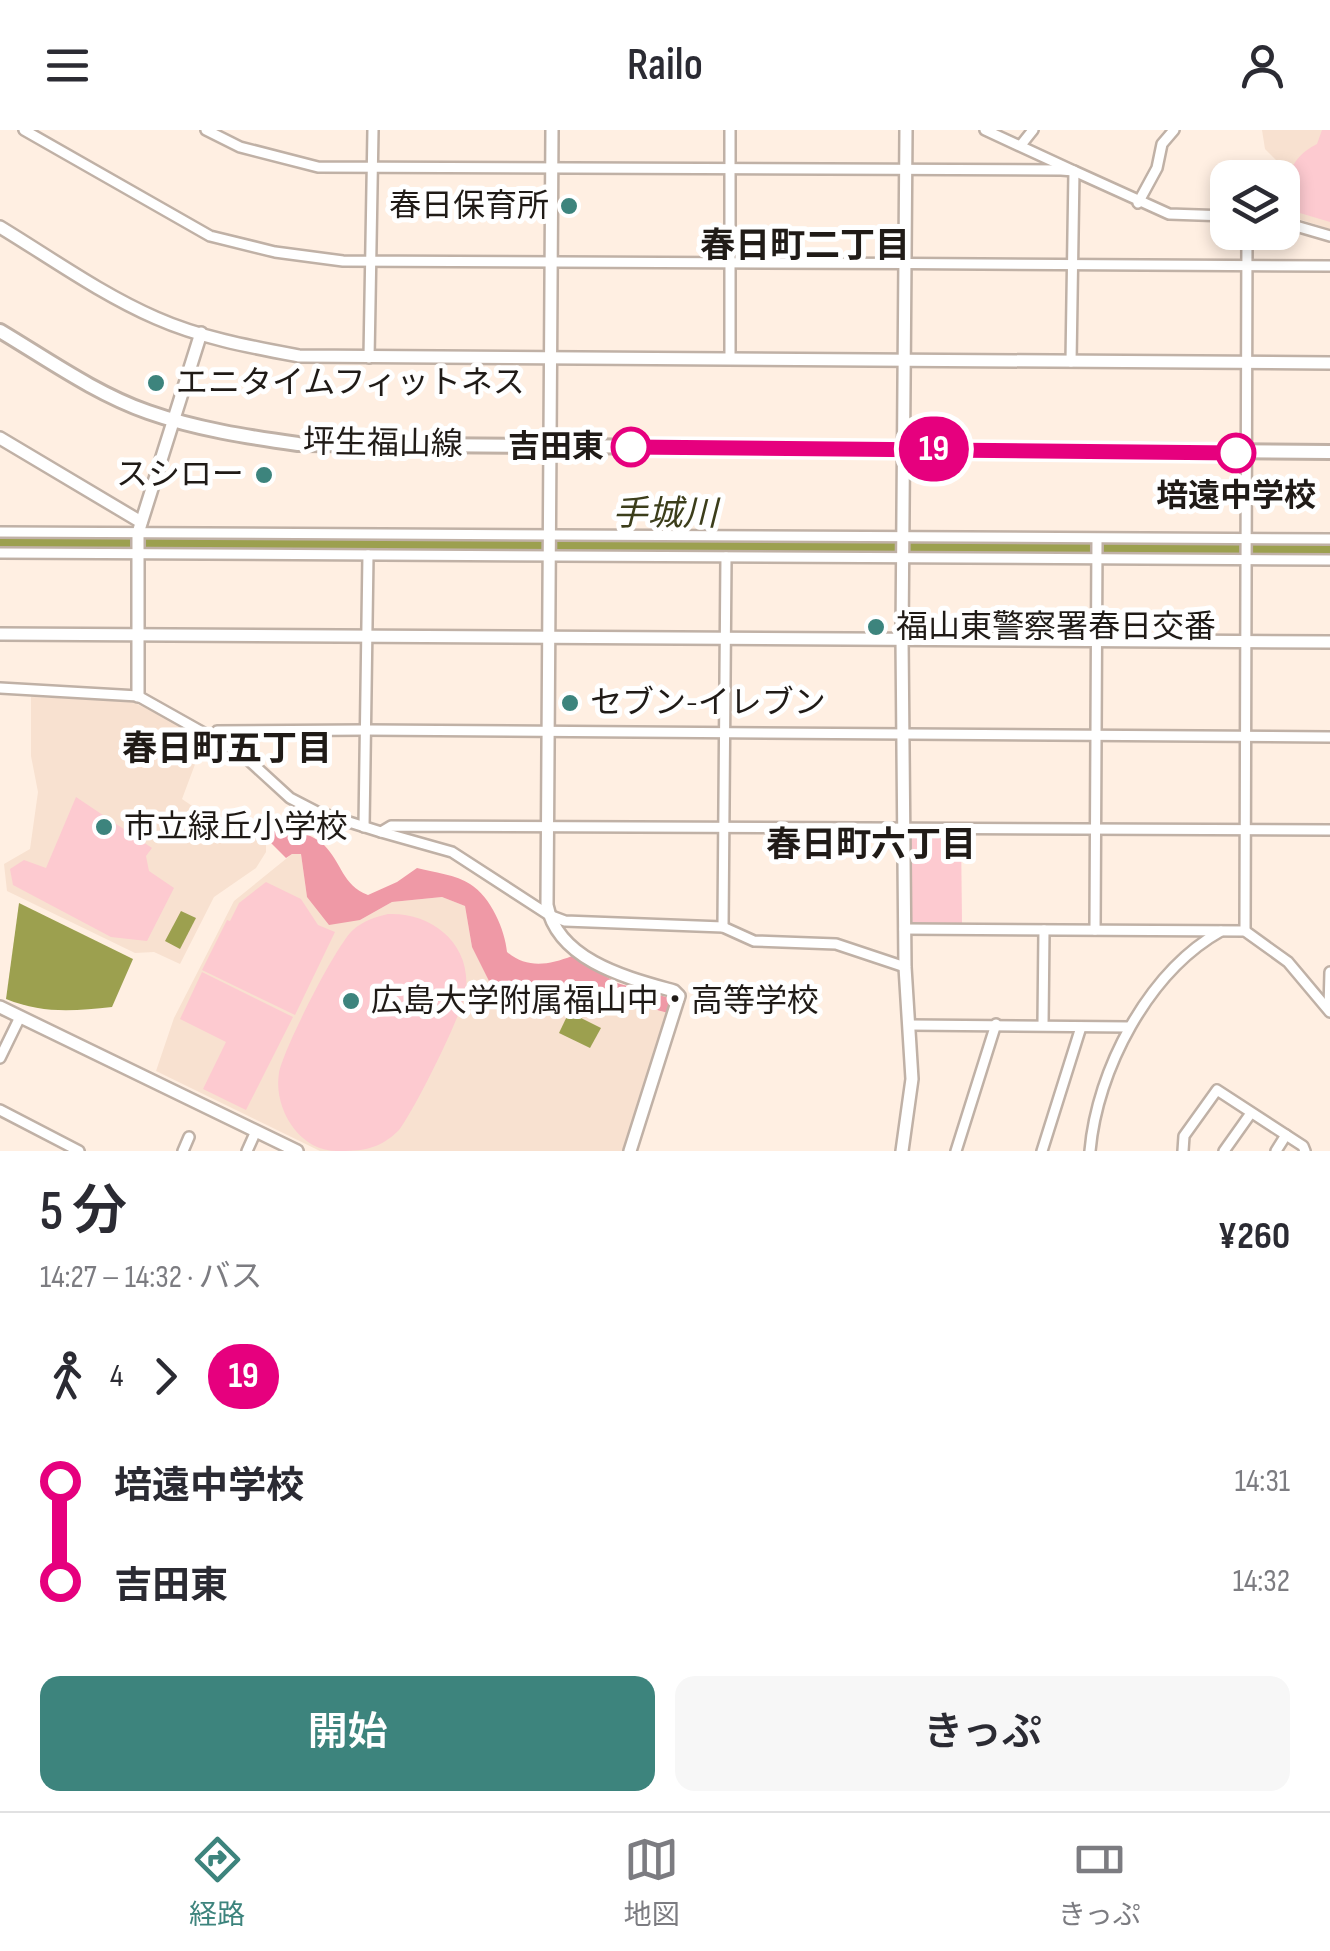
<!DOCTYPE html>
<html lang="ja">
<meta charset="utf-8">
<style>
:root{--surface:#fff;--page:#f7f7f7;--text:#2b2b33;--muted:#7c7c81;--line:#e1e1e2;--accent:#3d847d}
body{margin:0;font-family:"Sofia Sans Condensed","Noto Sans JP",sans-serif;background:var(--page);color:var(--text);height:100vh;display:flex;flex-direction:column;font-size:38px;white-space:nowrap}
*{box-sizing:border-box;margin:0}
p{font-size:32px;color:var(--muted)}
.icon{flex:none;width:55px;height:55px;fill:none;stroke:currentColor;stroke-width:2;stroke-linecap:round;stroke-linejoin:round}
.map{position:relative;height:1021px;overflow:hidden}
.details{display:flex;flex-direction:column;background:var(--surface);flex:1}
.details>*{flex:none}
.badge{padding:0 20px;border-radius:32px;font-size:35px;line-height:65px}
.controls{position:absolute;left:1210px;top:30px;display:grid;gap:20px}
.controls a{display:grid;place-items:center;width:90px;height:90px;border-radius:20px;background:var(--surface);box-shadow:0 5px 15px #0003;font-size:50px}
.map>.badge{position:absolute;translate:-50% -50%;box-shadow:0 0 0 5px #fff}
.legs{display:flex;align-items:center;gap:15px;height:110px;padding:0 40px;font-size:32px}
.legs p{margin-inline-start:auto}
.summary{display:flex;align-items:center;justify-content:space-between;height:170px;padding:0 40px}
h1{font-size:55px;font-weight:600;line-height:75px}
.cta{display:flex;gap:20px;margin-top:auto;padding:20px 40px}
.cta a{flex:1;height:115px;border-radius:20px;background:var(--accent);color:#fff;font-size:40px;font-weight:600;line-height:115px;text-align:center}
.cta a+a{background:var(--page);color:var(--text)}
ul{padding:0 40px;list-style:none}
li{display:flex;align-items:center;gap:35px;height:100px;font-size:38px}
li i{display:grid;place-items:center;width:15px;height:100%;margin:0 12px;background:currentColor}
li i::after{content:'';width:25px;height:25px;margin:-12px;border:8px solid;border-radius:50%;background:var(--surface)}
li p{margin-inline-start:auto}
li:first-child i{background:linear-gradient(#0000 50%,currentColor 0)}
li:last-child i{background:linear-gradient(currentColor 50%,#0000 0)}
header{display:flex;justify-content:space-between;align-items:center;height:130px;padding:0 40px;background:var(--surface);font-size:45px;font-weight:600}
.menu{display:flex;justify-content:space-around;align-items:center;height:140px;border-top:2px solid var(--line);background:var(--surface);font-size:28px;color:var(--muted)}
.menu a{display:grid;justify-items:center;gap:5px}
.menu .selected{color:var(--accent)}
.map>svg:first-child{display:block}
.built{fill:#f8e1d0}
.green{fill:#fdcad0}
.forest{fill:#ef99a6}
.water{fill:#9ca04f}
.lines{fill:none;stroke-linecap:round;stroke-linejoin:round}
.river{stroke:#9ca04f;stroke-width:18}
.minor-casing{stroke:#c0b1a6;stroke-width:14}
.tertiary-casing{stroke:#c0b1a6;stroke-width:16}
.secondary-casing{stroke:#c0b1a6;stroke-width:18}
.minor{stroke:#fff;stroke-width:9}
.tertiary{stroke:#fff;stroke-width:11}
.secondary{stroke:#fff;stroke-width:12}
.line-1-casing{stroke:#fff;stroke-width:22}
.line-1{stroke:#e6007e;stroke-width:15}
.poi-dot{fill:#3d847d;stroke:#fff;stroke-width:4}
.stop-1-dot{fill:#fff;stroke:#e6007e;stroke-width:5}
.labels{text-anchor:middle;dominant-baseline:central;stroke-width:10;stroke-linejoin:round;paint-order:stroke}
.poi-label{font-size:32px;fill:#201b17;stroke:#fff;text-anchor:start}
.street-label{font-size:32px;fill:#201b17;stroke:#fff}
.stop-label{font-size:32px;font-weight:bold;fill:#201b17;stroke:#fff;text-anchor:end}
.neighbourhood-label{font-size:35px;font-weight:bold;fill:#201b17;stroke:#fff}
.water-label{font-size:35px;font-style:italic;fill:#3c3e1b;stroke:#fff}
</style>
<header><svg class="icon" aria-label="menu" viewBox="0 0 24 24"><path d="M4 6h16M4 12h16M4 18h16"/></svg>Railo<svg class="icon" aria-label="person" viewBox="0 0 24 24"><circle cx="12" cy="8" r="4"/><path d="M4 21q1-7 8-7t8 7"/></svg></header>
<div class="map">
<svg width="1330" height="1021" viewBox="0 0 1330 1021">
<rect width="100%" height="100%" fill="#ffefe2"/>
<g class="built">
<polygon points="1262,0 1330,0 1330,99 1283,84 1282,48 1274,45 1276,30 1265,19"/>
<polygon points="31,567 131,571 178,594 203,613 182,669 230,702 266,704 266,722 256,738 214,767 180,834 154,822 135,823 7,761 4,734 30,719 38,662 31,626"/>
<polygon points="292,724 301,724 307,767 360,790 392,772 442,767 465,776 472,817 556,875 630,873 668,883 623,1021 320,1021 156,941 174,888 234,771"/>
</g>
<g class="green">
<path d="M1322 0H1330V92L1283 78C1288 47 1288 29 1317 14Z"/>
<polygon points="76,667 152,718 146,726 149,741 174,758 147,811 111,807 13,755 10,739 24,730 46,738"/>
<polygon points="910,703 961,703 962,793 910,794"/>
<polygon points="266,752 301,769 318,795 335,802 295,885 202,840 227,790 230,791 239,773"/>
<path d="M388 784C431 782 471 813 466 860 464 881 414 981 399 1000 379 1020 362 1021 336 1021 299 1021 273 978 279 943 283 920 336 815 353 800 363 791 375 787 388 784Z"/>
<polygon points="202,842 293,887 246,980 203,959 226,912 180,889"/>
</g>
<path class="forest" d="M285 698C300 702 313 705 324 715 342 733 342 755 368 765L397 752 417 738C433 742 457 745 470 754 491 767 505 800 507 822 527 839 549 835 572 826L617 853 673 869 668 883C656 880 643 875 630 873 585 867 540 882 496 865L472 817 465 776 442 767 392 772 360 790 329 795 307 767 301 724H292L286 728 270 712 273 701Z"/>
<g class="water">
<path d="M19 773 133 829 112 877C74 881 43 884 6 869Z"/>
<polygon points="181,781 196,788 180,819 165,811"/>
<polygon points="569,882 601,898 590,918 559,903"/>
</g>
<g class="lines">
<polyline class="river" points="0,413 1330,421"/>
<g class="minor-casing">
<g id="minor">
<path d="M24 0 210 106 275 122 343 131C672 131 1001 135 1330 136"/>
<polyline points="206,0 240,17 318,37 1061,40 1074,41 1169,84 1228,86"/>
<polyline points="730,0 730,229"/>
<polyline points="985,0 1074,41 1071,232"/>
<polyline points="1021,15 1033,0"/>
<polyline points="1138,73 1157,38 1162,14 1174,0"/>
<polyline points="1282,92 1330,106"/>
<polyline points="369,228 373,0"/>
<polyline points="0,402 1330,409"/>
<polyline points="0,423 1330,430"/>
<polyline points="0,558 138,566 243,625 290,668 317,682 381,702 391,696 1330,700"/>
<polyline points="212,608 217,601 366,600 1330,607"/>
<polyline points="364,697 368,425"/>
<polyline points="381,702 452,722 549,785 565,791 723,797 754,811 836,814 905,837"/>
<polyline points="723,797 726,427"/>
<polyline points="904,799 1245,801 1288,832 1330,882"/>
<polyline points="1095,800 1097,409"/>
<polyline points="1245,801 1247,102"/>
<polyline points="1329,878 1330,842"/>
<polyline points="1043,894 1044,800"/>
<polyline points="909,895 1129,897"/>
<polyline points="0,928 20,887"/>
<polyline points="0,980 79,1021"/>
<polyline points="183,1021 189,1007"/>
<polyline points="247,1021 256,1001"/>
<polyline points="956,1021 996,894"/>
<polyline points="1042,1021 1081,897"/>
<path d="M1090 1021C1097 940 1148 842 1221 801"/>
<polyline points="1183,1021 1184,1006 1217,960 1303,1016 1305,1021"/>
<polyline points="1224,1021 1251,983"/>
<polyline points="1276,1021 1286,1005"/>
</g>
</g>
<g class="tertiary-casing">
<g id="tertiary">
<path d="M552 0 547 775C558 831 628 848 674 861L679 866 630 1021"/>
<path d="M0 97C51 128 101 164 156 188 201 208 251 217 299 226L1330 233"/>
<polyline points="0,308 141,392"/>
<polyline points="0,504 1330,512"/>
<polyline points="138,566 138,403 201,203"/>
<polyline points="0,877 297,1021"/>
<polyline points="902,1021 912,949 905,837 902,508 906,0"/>
</g>
</g>
<g class="secondary-casing">
<path id="secondary" d="M0 201C47 229 96 264 148 282 196 299 248 307 298 314L1330 322"/>
</g>
<use href="#minor" class="minor"/>
<use href="#tertiary" class="tertiary"/>
<use href="#secondary" class="secondary"/>
</g>
<g class="lines">
<g class="line-1-casing">
<polyline id="line-1" points="631,317 1236,323"/>
</g>
<use href="#line-1" class="line-1"/>
</g>
<g class="poi-dot">
<circle cx="569" cy="76" r="10"/>
<circle cx="156" cy="253" r="10"/>
<circle cx="264" cy="345" r="10"/>
<circle cx="876" cy="497" r="10"/>
<circle cx="570" cy="573" r="10"/>
<circle cx="104" cy="697" r="10"/>
<circle cx="351" cy="871" r="10"/>
</g>
<g class="stop-1-dot">
<circle cx="631" cy="317" r="18"/>
<circle cx="1236" cy="323" r="18"/>
</g>
<g class="labels">
<g class="poi-label">
<text x="549" y="76" text-anchor="end">春日保育所</text>
<text x="176" y="253">エニタイムフィットネス</text>
<text x="244" y="345" text-anchor="end">スシロー</text>
<text x="896" y="497">福山東警察署春日交番</text>
<text x="590" y="573">セブン-イレブン</text>
<text x="124" y="697">市立緑丘小学校</text>
<text x="371" y="871">広島大学附属福山中・高等学校</text>
</g>
<g class="street-label">
<text transform="translate(383 314) rotate(1)">坪生福山線</text>
</g>
<g class="stop-label">
<text x="604" y="317">吉田東</text>
<text x="1236" y="366" text-anchor="middle">培遠中学校</text>
</g>
<g class="neighbourhood-label">
<text x="805" y="116">春日町二丁目</text>
<text x="227" y="619">春日町五丁目</text>
<text x="871" y="715">春日町六丁目</text>
</g>
<g class="water-label">
<text x="665" y="384">手城川</text>
</g>
</g>
</svg>
<div class="controls">
<a><svg class="icon" aria-label="layers" viewBox="0 0 24 24"><path d="M12 4l9 5-9 5-9-5zM3 14l9 5 9-5"/></svg></a>
</div>
<b class="badge" style="left:934px;top:319px;background:#e6007e;color:#fff">19</b>
</div>
<section class="details">
<div class="summary"><div><h1>5 分</h1><p>14:27 – 14:32 · バス</p></div><b>¥260</b></div>
<div class="legs"><svg class="icon" aria-label="walk" viewBox="0 0 24 24"><circle cx="13" cy="4" r="2"/><path d="M13 8l-2 6 4 7M11 14l-3 7M7 12l3-4h3l4 4"/></svg>4<svg class="icon" aria-label="forward" viewBox="0 0 24 24"><path d="M9 5l7 7-7 7"/></svg><b class="badge" style="background:#e6007e;color:#fff">19</b></div>
<ul>
<li><i style="color:#e6007e"></i><b>培遠中学校</b><p>14:31</p></li>
<li><i style="color:#e6007e"></i><b>吉田東</b><p>14:32</p></li>
</ul>
<div class="cta"><a>開始</a><a>きっぷ</a></div>
</section>
<nav class="menu">
<a class="selected"><svg class="icon" aria-label="directions" viewBox="0 0 24 24"><path d="M12 3l9 9-9 9-9-9zM9 14v-3h6M13 9l2 2-2 2"/></svg>経路</a>
<a><svg class="icon" aria-label="map" viewBox="0 0 24 24"><path d="M3 6l6-2 6 2 6-2v14l-6 2-6-2-6 2zM9 4v14M15 6v14"/></svg>地図</a>
<a><svg class="icon" aria-label="tickets" viewBox="0 0 24 24"><path d="M3 7h18v10H3zM15 7v10"/></svg>きっぷ</a>
</nav>
